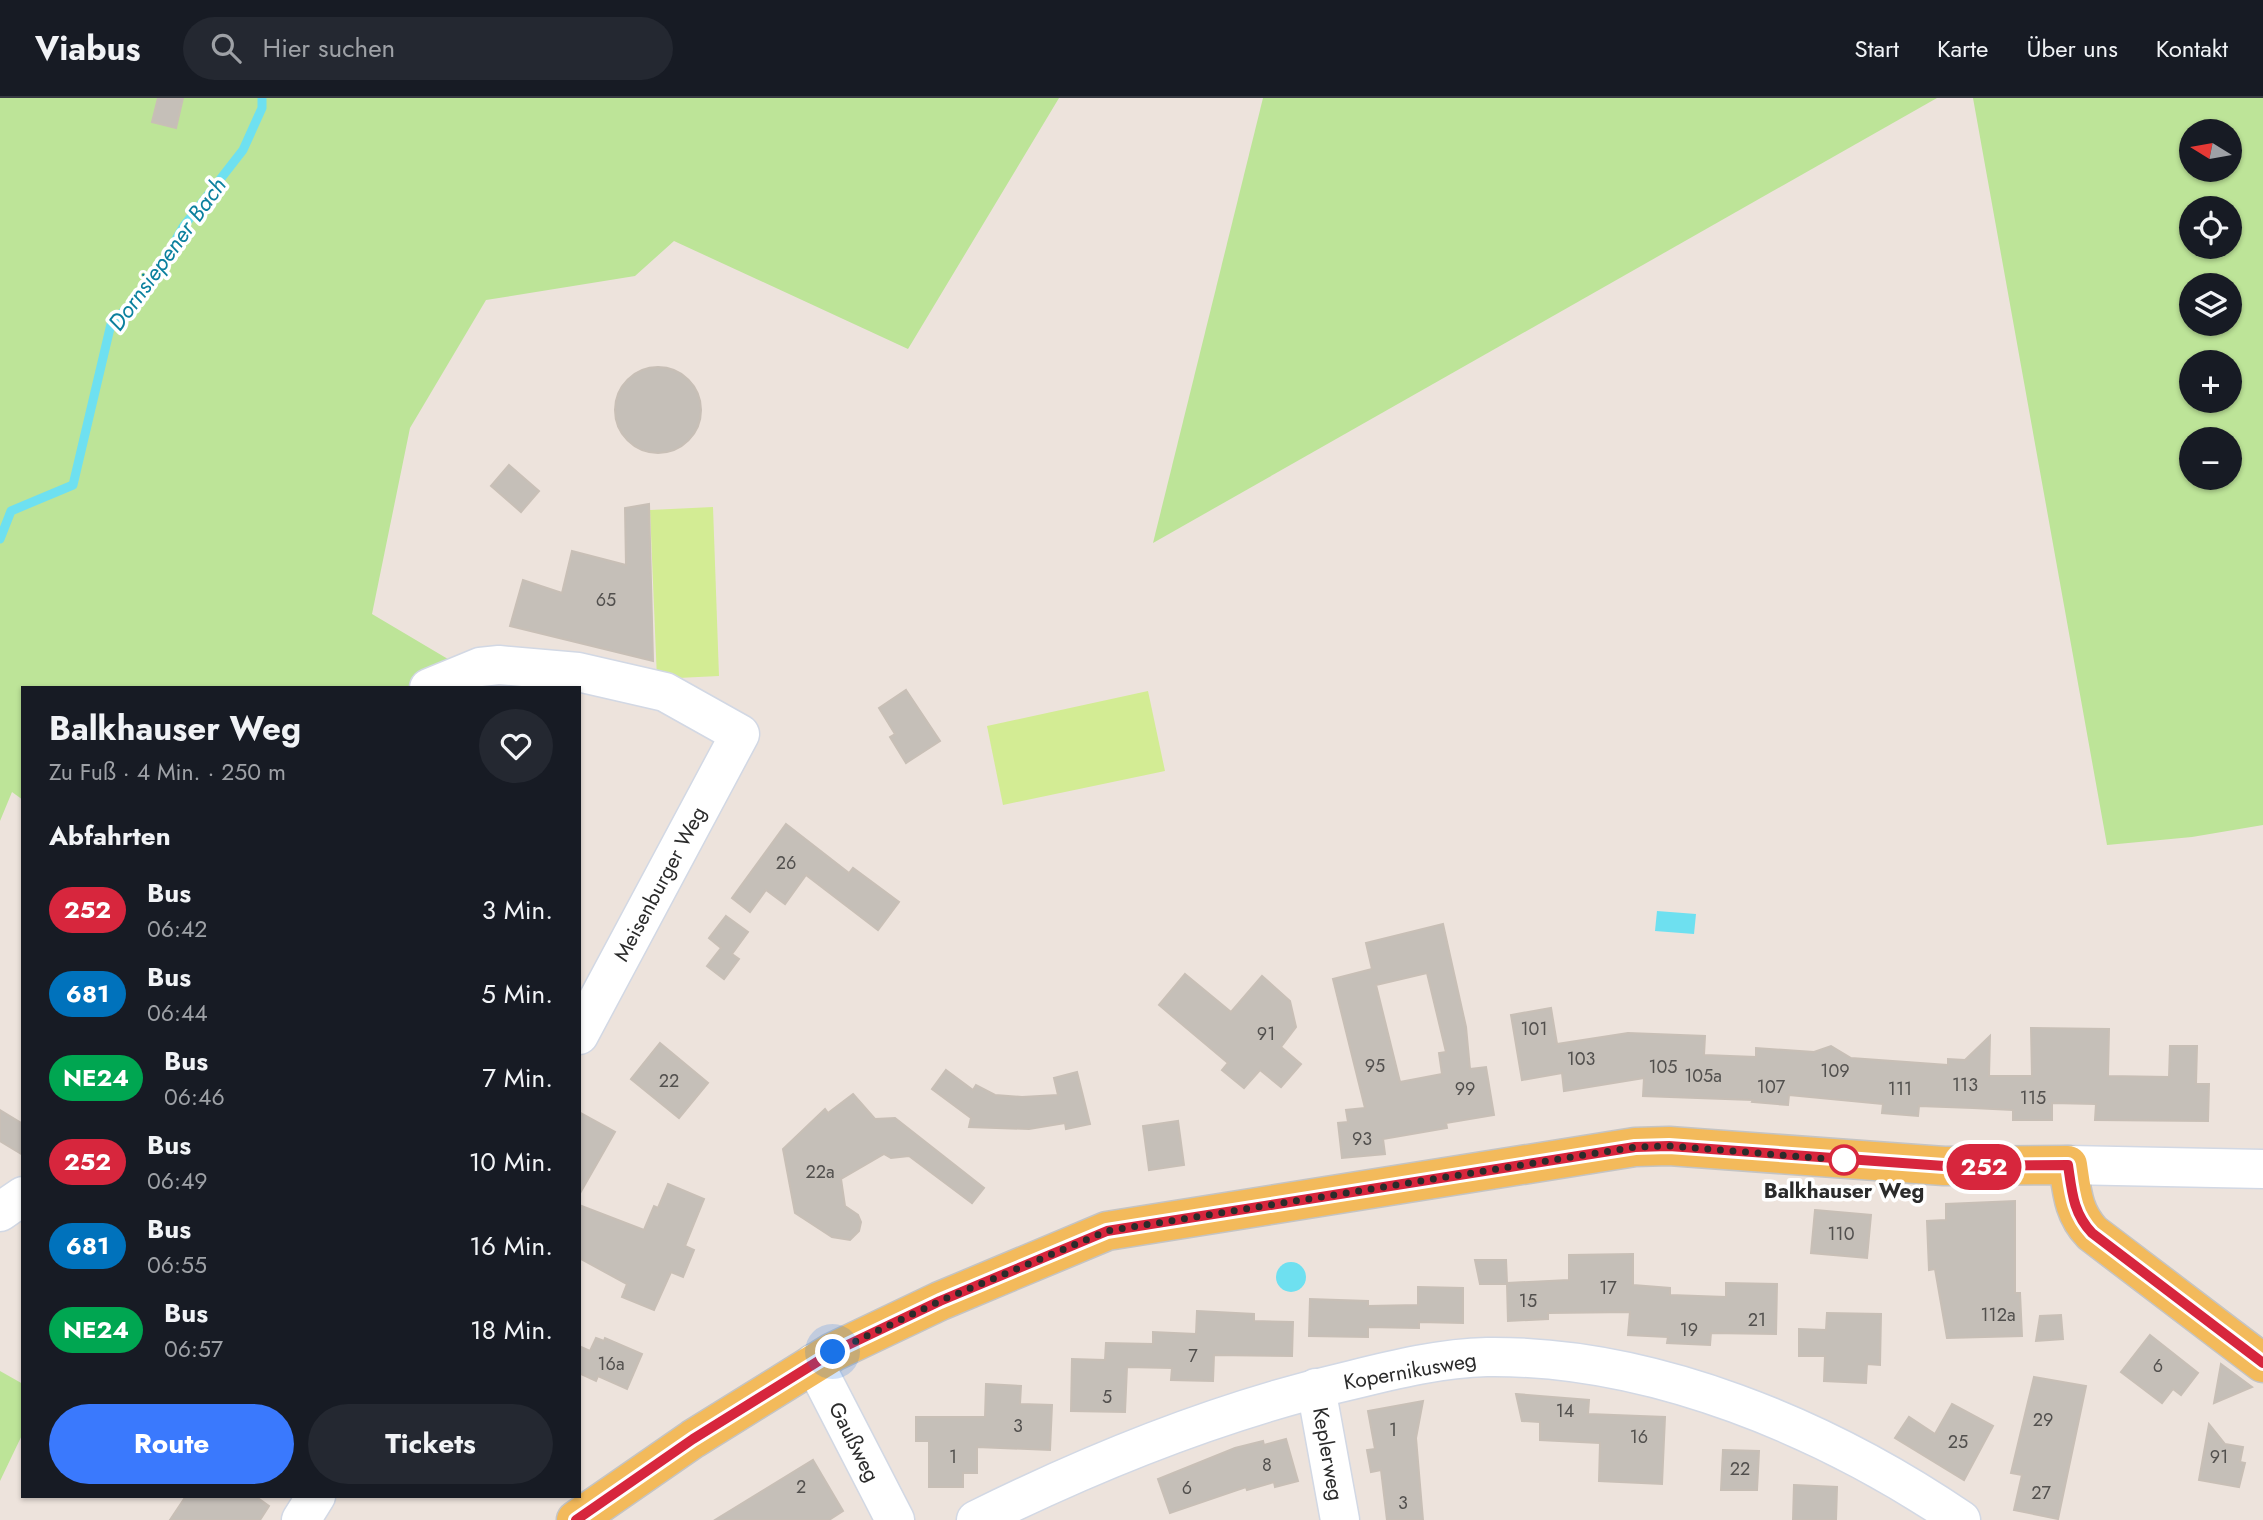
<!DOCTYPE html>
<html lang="de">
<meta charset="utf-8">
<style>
:root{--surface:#171b24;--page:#242831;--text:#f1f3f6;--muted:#9ea1a6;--line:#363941;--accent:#3a79fd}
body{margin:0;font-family:Jost,sans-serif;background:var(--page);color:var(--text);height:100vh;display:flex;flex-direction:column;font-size:26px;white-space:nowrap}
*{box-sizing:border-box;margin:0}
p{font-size:23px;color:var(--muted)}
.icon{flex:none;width:38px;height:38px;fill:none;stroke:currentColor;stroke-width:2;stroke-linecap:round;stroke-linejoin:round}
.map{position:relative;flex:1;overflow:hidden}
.panel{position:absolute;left:21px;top:588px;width:560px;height:812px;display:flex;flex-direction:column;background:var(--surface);border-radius:0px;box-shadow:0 2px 5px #0004}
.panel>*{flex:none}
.badge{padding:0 14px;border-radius:23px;font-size:24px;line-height:46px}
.needle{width:46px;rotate:281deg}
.controls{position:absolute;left:2179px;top:21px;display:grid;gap:14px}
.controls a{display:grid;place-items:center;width:63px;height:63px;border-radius:50%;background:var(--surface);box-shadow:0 2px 5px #0004;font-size:35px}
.you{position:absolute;width:35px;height:35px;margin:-18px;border:5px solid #fff;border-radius:50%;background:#1a73e8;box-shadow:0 0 0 10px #1a73e833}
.map>.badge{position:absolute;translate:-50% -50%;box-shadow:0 0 0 4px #fff}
h2{padding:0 28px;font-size:26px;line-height:63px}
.round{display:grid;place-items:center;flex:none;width:74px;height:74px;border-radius:37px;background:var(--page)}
.summary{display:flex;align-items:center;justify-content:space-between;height:119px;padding:0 28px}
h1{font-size:33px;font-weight:700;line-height:52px}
.button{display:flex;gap:14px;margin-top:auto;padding:14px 28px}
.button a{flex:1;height:80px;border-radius:42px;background:var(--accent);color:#fff;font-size:28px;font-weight:700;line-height:80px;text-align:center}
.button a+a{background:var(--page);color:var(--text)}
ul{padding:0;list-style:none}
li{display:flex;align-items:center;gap:21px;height:84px;padding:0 28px}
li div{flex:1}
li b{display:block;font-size:26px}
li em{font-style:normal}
li .badge{min-width:77px;font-weight:700;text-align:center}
header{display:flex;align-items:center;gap:42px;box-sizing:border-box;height:98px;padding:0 35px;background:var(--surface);border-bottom:2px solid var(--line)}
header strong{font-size:33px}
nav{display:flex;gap:38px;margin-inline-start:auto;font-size:24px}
.search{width:490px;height:63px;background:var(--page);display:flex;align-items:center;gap:18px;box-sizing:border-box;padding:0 24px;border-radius:38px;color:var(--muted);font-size:26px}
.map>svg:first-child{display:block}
.green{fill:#bde498;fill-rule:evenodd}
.pitch{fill:#d3ec94}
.water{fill:#6ee0f0}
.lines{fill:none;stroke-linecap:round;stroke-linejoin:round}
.stream{stroke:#6ee0f0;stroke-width:9}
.building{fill:#c5bfb8;stroke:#c8bfb6;stroke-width:2;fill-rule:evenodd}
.minor-casing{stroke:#d2d8e4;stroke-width:41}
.major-casing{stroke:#c4c4c4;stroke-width:41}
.minor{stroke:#fff;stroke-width:38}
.major{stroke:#f3ba5b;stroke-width:38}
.line-casing{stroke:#fff;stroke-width:16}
.line{stroke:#d7263d;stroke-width:10}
.walk{stroke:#2b2b2b;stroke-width:7;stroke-dasharray:0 12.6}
.stop-dot{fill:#fff;stroke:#d7263d;stroke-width:3.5}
.labels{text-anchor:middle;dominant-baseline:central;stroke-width:7;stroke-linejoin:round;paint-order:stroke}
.number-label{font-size:18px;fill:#52504e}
.street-label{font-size:21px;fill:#2b2b2b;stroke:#fff}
.stop-label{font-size:21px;font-weight:bold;fill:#2b2b2b;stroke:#fff}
.water-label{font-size:23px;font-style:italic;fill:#0b809e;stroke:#fff}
</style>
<header>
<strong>Viabus</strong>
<div class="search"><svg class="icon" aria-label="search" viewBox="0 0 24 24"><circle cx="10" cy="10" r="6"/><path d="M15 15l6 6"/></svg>Hier suchen</div>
<nav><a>Start</a><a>Karte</a><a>Über uns</a><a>Kontakt</a></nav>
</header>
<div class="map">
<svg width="2263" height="1422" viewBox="0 0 2263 1422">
<rect width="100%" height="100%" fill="#ede3dc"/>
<g class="green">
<polygon points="0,0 1059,0 908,251 674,143 635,178 486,202 410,330 372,516 458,567 406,590 23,590 23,702 12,694 0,723"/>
<polygon points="1263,0 1937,0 1153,445"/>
<path d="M1973 0H2263V727L2192 739 2107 747ZM2230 33V72H2191V33ZM2230 110V149H2191V110ZM2230 187V226H2191V187ZM2230 264V303H2191V264ZM2230 341V380H2191V341Z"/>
<polygon points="0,1273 23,1286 23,1335 0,1383"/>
</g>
<g class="pitch">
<polygon points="713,409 719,578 657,581 650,412"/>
<polygon points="1148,593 1165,673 1003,707 987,628"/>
</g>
<g class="water">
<polygon points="1657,813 1696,816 1694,836 1655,833"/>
<circle cx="1291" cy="1179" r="15"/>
</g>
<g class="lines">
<polyline class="stream" points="0,441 11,413 73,387 111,226 151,186 183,129 243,52 262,10 262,0"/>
</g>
<g class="building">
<polygon points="158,0 183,0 176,30 152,24"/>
<circle cx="658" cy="312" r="43"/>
<polygon points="509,367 539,393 521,414 491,388"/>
<polygon points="649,406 653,563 510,528 523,482 562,495 572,453 626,467 625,410"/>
<polygon points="906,592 940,643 906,665 890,639 895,636 879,610"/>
<polygon points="786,726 849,775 853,770 899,804 878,832 806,777 785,806 766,792 750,814 732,800"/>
<polygon points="726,818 748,834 732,856 739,861 724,881 707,868 721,850 709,840"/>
<path d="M1443 826 1466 929 1470 971 1486 969 1494 1017 1446 1025 1447 1030 1383 1041 1385 1056 1342 1060 1338 1025 1348 1024 1346 1012 1365 1010 1333 881 1372 871 1366 845ZM1427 875 1446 954 1439 955 1442 976 1400 984 1376 887Z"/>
<polygon points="1185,876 1231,914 1262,878 1290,903 1296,929 1281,949 1301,966 1281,989 1260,972 1244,990 1222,972 1228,965 1159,907"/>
<polygon points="1551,910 1557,946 1628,935 1705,938 1704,957 1756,959 1756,950 1814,954 1831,948 1851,960 1948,967 1948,961 1965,962 1990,938 1989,978 2032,978 2031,930 2109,931 2108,978 2169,979 2170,948 2197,948 2196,986 2209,986 2208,1023 2095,1022 2096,1006 2052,1005 2052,1022 2013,1022 2013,1012 1973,1010 1919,1008 1918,1018 1882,1015 1883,1006 1789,997 1788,1007 1752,1004 1753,1002 1643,998 1644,980 1564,993 1562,975 1522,982 1511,917"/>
<polygon points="660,945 708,985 679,1020 631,981"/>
<polygon points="946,972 973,992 976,987 995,997 1022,999 1058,997 1054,980 1077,974 1090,1026 1066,1031 1065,1025 1029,1031 969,1029 971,1020 932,991"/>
<polygon points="853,996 875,1021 895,1020 984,1090 972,1105 909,1058 891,1060 884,1056 841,1081 845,1108 858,1117 861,1124 859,1133 850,1142 832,1139 795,1115 783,1051 825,1011 828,1015"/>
<polygon points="0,1012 23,1026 23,1057 0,1043"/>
<polygon points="579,1014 615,1034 579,1097"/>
<polygon points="1178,1023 1184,1067 1149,1072 1143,1028"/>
<polygon points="668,1086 704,1101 685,1148 694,1152 683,1179 671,1174 654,1212 622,1199 627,1186 579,1160 579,1107 644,1132 654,1108 658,1110"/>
<polygon points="2015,1103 2015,1195 2020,1195 2022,1238 1947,1240 1935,1171 1929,1172 1927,1123 1946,1122 1946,1106"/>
<polygon points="1815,1112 1871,1117 1867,1160 1811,1155"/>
<polygon points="1633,1156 1633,1187 1670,1190 1670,1197 1726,1199 1726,1185 1777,1186 1776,1236 1711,1235 1710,1247 1667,1245 1668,1239 1628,1237 1630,1214 1548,1215 1548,1221 1508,1223 1507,1186 1480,1186 1475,1162 1506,1162 1507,1185 1569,1182 1569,1157"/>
<polygon points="1418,1189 1463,1190 1463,1225 1419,1224 1419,1230 1368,1229 1368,1239 1309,1238 1310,1201 1368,1203 1368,1208 1418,1207"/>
<polygon points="1197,1213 1254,1216 1254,1223 1293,1224 1292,1258 1214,1257 1213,1283 1171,1282 1172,1270 1127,1269 1125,1314 1071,1313 1072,1261 1105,1262 1106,1245 1153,1246 1153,1234 1196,1236"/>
<polygon points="1827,1215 1881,1216 1880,1267 1867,1266 1866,1285 1824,1283 1825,1258 1799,1258 1799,1231 1826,1232"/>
<polygon points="2061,1217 2063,1241 2036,1243 2040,1218"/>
<polygon points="2150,1237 2198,1275 2181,1297 2173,1291 2162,1305 2121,1274"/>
<polygon points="596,1240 604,1243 605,1240 642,1256 627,1291 598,1278 596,1283 579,1275 579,1248 590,1253"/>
<polygon points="2221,1266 2252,1289 2214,1305"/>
<polygon points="2034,1279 2086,1288 2058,1421 2014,1412 2022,1377 2011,1375"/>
<polygon points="986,1286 1021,1288 1020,1306 1052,1307 1050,1352 977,1349 977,1375 963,1375 963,1389 929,1389 929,1343 916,1343 916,1319 985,1319"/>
<polygon points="1516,1296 1589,1302 1588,1316 1665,1319 1662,1386 1599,1383 1600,1345 1540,1342 1540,1324 1522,1323"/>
<polygon points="1423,1303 1416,1340 1423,1422 1387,1422 1381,1372 1371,1374 1367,1352 1375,1351 1368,1313"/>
<polygon points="1952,1306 1993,1328 1964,1382 1895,1340 1909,1319 1935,1336"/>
<polygon points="2209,1326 2225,1346 2243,1349 2240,1364 2245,1365 2239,1389 2199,1382"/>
<polygon points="1286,1341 1298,1383 1275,1389 1274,1384 1247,1392 1246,1389 1170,1415 1158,1381 1235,1350 1263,1343 1264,1347"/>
<polygon points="1723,1352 1759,1353 1757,1392 1721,1392"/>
<polygon points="813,1362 843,1413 829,1422 715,1422"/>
<polygon points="1794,1387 1837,1389 1836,1422 1793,1422"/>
<polygon points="186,1398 255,1398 269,1408 260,1422 170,1422"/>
</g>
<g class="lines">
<g class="minor-casing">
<g id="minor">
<polyline points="429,590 480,569 499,567 578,574 665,594 740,636 579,937"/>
<polyline points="2068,1067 2263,1071"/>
<polyline points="0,1114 23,1098"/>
<polyline points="814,1265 895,1422"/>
<polyline points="1316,1290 1340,1422"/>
<polyline points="301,1422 316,1398"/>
<path d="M976 1422C1097 1362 1221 1312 1352 1282 1396 1271 1442 1260 1487 1259 1652 1257 1826 1330 1961 1422"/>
</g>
</g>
<g class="major-casing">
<path id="major" d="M576 1422 693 1341 833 1254 940 1203 1107 1133 1635 1049 1669 1048 1944 1068 2068 1067C2072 1094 2073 1115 2092 1135L2263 1265"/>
</g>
<use href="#minor" class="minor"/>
<use href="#major" class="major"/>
</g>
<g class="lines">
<g class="line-casing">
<path id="line" d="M576 1422 693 1341 833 1254 940 1203 1107 1133 1635 1049 1669 1048 1944 1068 2068 1067C2072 1094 2073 1115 2092 1135L2263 1265"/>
</g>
<use href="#line" class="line"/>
<polyline class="walk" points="833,1254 940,1203 1107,1133 1635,1049 1669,1048 1844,1062"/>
</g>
<circle class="stop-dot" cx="1844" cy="1062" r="14"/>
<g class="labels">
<g class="number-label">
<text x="606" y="502">65</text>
<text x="786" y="765">26</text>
<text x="1534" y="931">101</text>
<text x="1266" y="936">91</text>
<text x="1581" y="961">103</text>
<text x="1375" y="968">95</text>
<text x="1663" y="969">105</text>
<text x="1835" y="973">109</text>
<text x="1703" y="978">105a</text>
<text x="669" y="983">22</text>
<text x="1965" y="987">113</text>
<text x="1771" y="989">107</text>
<text x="1465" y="991">99</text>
<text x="1900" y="991">111</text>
<text x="2033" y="1000">115</text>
<text x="1362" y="1041">93</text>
<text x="820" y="1074">22a</text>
<text x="1841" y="1136">110</text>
<text x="1608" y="1190">17</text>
<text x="1528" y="1203">15</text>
<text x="1998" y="1217">112a</text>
<text x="1757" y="1222">21</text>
<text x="1689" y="1232">19</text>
<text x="1193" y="1258">7</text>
<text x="611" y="1266">16a</text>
<text x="2158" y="1268">6</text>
<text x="1107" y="1299">5</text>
<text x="1565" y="1313">14</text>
<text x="2043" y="1322">29</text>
<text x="1018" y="1328">3</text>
<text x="1393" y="1332">1</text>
<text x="1639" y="1339">16</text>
<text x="1958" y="1344">25</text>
<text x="953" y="1359">1</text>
<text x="2219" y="1359">91</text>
<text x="1267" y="1367">8</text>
<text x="1740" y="1371">22</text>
<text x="801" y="1389">2</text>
<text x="1187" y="1390">6</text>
<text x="2041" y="1395">27</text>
<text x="1403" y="1405">3</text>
</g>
<g class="street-label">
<text transform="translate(660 786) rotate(-62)">Meisenburger Weg</text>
<text transform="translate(1410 1273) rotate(-10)">Kopernikusweg</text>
<text transform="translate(854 1344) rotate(63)">Gaußweg</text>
<text transform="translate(1328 1356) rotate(80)">Keplerweg</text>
</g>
<g class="stop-label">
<text x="1844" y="1093">Balkhauser Weg</text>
</g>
<g class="water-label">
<text transform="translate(167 156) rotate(-54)">Dornsiepener Bach</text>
</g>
</g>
</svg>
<div class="controls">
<a><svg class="needle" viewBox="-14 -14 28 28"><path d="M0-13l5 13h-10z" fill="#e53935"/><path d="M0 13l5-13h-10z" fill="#9ea1a6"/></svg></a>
<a><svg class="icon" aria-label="locate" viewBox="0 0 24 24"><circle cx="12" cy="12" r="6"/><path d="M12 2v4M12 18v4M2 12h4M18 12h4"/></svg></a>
<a><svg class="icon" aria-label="layers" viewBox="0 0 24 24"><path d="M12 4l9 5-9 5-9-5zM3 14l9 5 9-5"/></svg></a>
<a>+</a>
<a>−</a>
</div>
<div class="you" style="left:833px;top:1254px"></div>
<b class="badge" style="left:1984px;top:1069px;background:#d7263d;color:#fff">252</b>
<section class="panel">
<div class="summary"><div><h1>Balkhauser Weg</h1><p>Zu Fuß · 4 Min. · 250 m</p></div><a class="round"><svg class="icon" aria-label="heart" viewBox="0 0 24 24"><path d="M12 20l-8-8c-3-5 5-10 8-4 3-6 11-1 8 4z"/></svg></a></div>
<h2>Abfahrten</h2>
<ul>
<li><span class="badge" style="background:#d7263d;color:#fff">252</span><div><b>Bus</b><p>06:42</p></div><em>3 Min.</em></li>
<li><span class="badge" style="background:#0072bc;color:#fff">681</span><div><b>Bus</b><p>06:44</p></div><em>5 Min.</em></li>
<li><span class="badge" style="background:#00a651;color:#fff">NE24</span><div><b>Bus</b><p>06:46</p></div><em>7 Min.</em></li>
<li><span class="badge" style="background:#d7263d;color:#fff">252</span><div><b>Bus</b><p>06:49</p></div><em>10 Min.</em></li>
<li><span class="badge" style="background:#0072bc;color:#fff">681</span><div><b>Bus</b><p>06:55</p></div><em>16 Min.</em></li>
<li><span class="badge" style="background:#00a651;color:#fff">NE24</span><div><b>Bus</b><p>06:57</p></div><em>18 Min.</em></li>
</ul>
<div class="button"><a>Route</a><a>Tickets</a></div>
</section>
</div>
